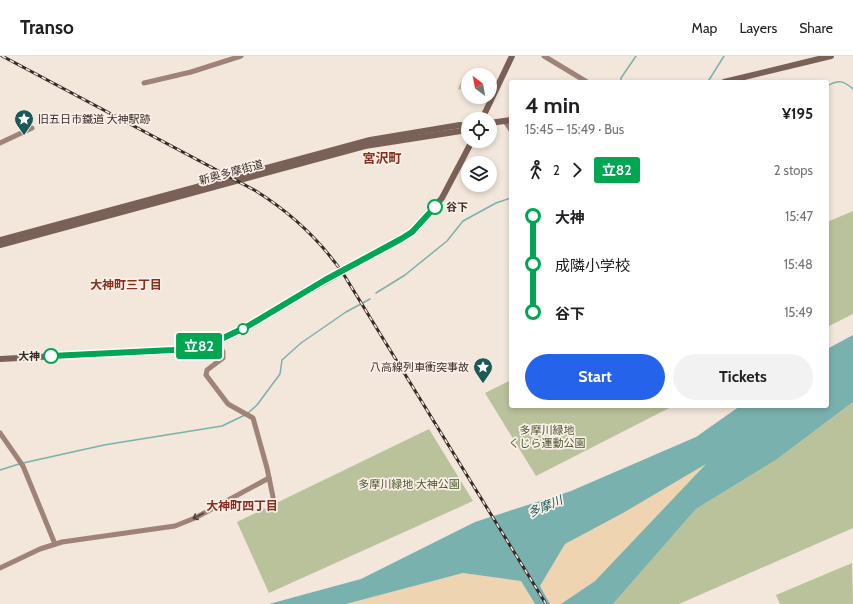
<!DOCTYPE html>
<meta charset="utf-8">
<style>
:root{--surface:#fff;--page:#f2f2f2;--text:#202124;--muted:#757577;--line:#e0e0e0;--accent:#2563eb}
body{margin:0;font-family:Cabin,"Noto Sans JP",sans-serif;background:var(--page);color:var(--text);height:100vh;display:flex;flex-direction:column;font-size:15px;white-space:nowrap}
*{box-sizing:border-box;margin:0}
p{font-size:13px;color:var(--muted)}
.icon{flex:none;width:22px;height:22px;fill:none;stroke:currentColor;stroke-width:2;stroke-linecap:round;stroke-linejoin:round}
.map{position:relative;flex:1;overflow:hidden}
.drawer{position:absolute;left:509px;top:24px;width:320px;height:328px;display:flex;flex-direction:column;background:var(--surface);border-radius:4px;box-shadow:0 2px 6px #0003}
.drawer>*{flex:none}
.badge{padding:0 8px;border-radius:3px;font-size:14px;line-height:26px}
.needle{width:26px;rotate:328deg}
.tools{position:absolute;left:461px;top:12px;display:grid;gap:8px}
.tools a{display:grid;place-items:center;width:36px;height:36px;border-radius:50%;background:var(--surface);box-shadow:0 2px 6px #0003;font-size:20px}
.map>.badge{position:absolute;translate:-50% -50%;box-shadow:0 0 0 2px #fff}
.legs{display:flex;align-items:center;gap:6px;height:44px;padding:0 16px;font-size:13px}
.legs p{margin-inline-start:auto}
.headline{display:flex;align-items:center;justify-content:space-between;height:68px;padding:0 16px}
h1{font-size:22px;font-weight:700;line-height:30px}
.button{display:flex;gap:8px;margin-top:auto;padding:8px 16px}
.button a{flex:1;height:46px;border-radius:24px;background:var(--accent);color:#fff;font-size:16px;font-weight:700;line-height:46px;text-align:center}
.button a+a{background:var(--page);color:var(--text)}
ul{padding:0 16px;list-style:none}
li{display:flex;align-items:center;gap:14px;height:48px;font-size:15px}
li i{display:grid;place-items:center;width:6px;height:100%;margin:0 5px;background:currentColor}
li i::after{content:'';width:10px;height:10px;margin:-5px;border:3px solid;border-radius:50%;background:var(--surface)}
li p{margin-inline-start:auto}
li:first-child i{background:linear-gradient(#0000 50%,currentColor 0)}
li:last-child i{background:linear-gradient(currentColor 50%,#0000 0)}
header{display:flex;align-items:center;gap:24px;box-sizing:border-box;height:56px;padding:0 20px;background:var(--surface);border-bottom:1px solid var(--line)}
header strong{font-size:19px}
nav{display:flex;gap:22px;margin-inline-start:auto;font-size:14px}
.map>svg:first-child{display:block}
.green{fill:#b9c29b}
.sand{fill:#efd4b1}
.water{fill:#79b1ae}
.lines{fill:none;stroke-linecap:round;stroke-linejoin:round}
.stream{stroke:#79b1ae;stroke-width:1.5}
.secondary{stroke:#9f8378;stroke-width:5}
.primary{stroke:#7a6158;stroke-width:6}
.rail-casing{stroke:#372b28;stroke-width:3}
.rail{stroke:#faf0e8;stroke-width:1.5;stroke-dasharray:4.5;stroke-linecap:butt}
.oneway{stroke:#51413c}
.line-1-casing{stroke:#fff;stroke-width:9}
.line-1{stroke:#00a651;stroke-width:6}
.stop-1-dot{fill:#fff;stroke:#00a651;stroke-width:2}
.labels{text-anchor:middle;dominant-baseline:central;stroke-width:3.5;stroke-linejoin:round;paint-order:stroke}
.poi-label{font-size:11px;fill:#372b28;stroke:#faf0e8;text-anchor:start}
.street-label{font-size:11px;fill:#372b28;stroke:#faf0e8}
.stop-label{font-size:11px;font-weight:bold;fill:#372b28;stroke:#faf0e8;text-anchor:start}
.park-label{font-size:11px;fill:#4a562b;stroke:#faf0e8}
.neighbourhood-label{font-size:12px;font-weight:bold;fill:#892e1e;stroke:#faf0e8}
.water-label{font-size:12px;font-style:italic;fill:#1c5a59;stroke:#faf0e8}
.quarter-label{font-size:13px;font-weight:bold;fill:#892e1e;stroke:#faf0e8}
</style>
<header>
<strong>Transo</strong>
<nav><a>Map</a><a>Layers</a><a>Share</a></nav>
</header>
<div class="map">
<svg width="853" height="548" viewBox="0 0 853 548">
<rect width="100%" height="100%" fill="#f3e6db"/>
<g class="green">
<path d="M474 14 487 17 488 19H468V35L458 33C461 25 466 17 474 14Z"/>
<polygon points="853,155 853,258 827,271 827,166"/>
<polygon points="511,324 511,350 673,350 536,420 485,337"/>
<polygon points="853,346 853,472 679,548 613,548 696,453 776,404"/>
<polygon points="429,373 473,445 269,537 237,466"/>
<polygon points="852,507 853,548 780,548 776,539"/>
</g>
<g class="sand">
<polygon points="707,407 595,525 561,548 550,548 540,530 565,488 623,457"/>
<polygon points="463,517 521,525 535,548 346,548"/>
</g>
<polygon class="water" points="853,279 853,346 776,404 696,453 613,548 561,548 595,525 706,408 623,457 565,488 540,530 550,548 535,548 521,525 463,517 346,548 269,548 361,523 475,466 571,435 696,381 740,350 827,350 827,293"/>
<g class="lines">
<g class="stream">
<polyline points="709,24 724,0"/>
<polyline points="621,26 621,22 636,0"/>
<path d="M827 30C838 24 843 24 853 33"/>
<polyline points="376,237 405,219 447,185 463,165 496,147 511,142"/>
<polyline points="248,357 257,349 280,318 282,304 301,287 346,256 370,243"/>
<polyline points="23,407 104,389 222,370 245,359"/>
<polyline points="0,414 19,408"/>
</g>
<g class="secondary">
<polyline points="544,0 587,26"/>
<polyline points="144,27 191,16 241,0"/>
<polyline points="505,65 511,74"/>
<polyline points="0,87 32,72"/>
<polyline points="217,285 223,296 223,302 207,314 206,319 228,348 253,362 267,412 273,441"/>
<polyline points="0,377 23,410 55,488"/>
<polyline points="0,512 40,493 62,486 175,470 195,462 269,422"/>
</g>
<g class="primary">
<polyline points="724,26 831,0"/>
<polyline points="482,63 512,0"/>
<polyline points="490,67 511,64"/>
<polyline points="0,184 370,84 460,69 468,71"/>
<polyline points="0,189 365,90 461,75 468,71"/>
<polyline points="0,303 173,294 217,285 248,270 412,176 442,142 472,85"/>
</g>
<g class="rail-casing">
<path id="rail" d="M2 0 256 135C291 157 321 185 344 219L546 548"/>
</g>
<use href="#rail" class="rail"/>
</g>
<defs><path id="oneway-shaft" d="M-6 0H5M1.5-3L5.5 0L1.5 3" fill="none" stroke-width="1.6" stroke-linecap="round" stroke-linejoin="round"/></defs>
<use class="oneway" href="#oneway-shaft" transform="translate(198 460) rotate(152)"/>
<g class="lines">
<g class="line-1-casing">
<polyline id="line-1" points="51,300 173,294 217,285 248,270 325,224 401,183 412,176 435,151"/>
</g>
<use href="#line-1" class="line-1"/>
</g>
<defs>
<g id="sight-pin" transform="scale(1)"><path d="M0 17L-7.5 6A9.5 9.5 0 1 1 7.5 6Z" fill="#1c5a59" stroke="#faf0e8"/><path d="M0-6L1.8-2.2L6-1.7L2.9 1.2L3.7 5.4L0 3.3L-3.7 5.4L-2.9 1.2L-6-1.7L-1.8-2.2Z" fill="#fff"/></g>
</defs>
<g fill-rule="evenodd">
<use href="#sight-pin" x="24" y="63"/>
<use href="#sight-pin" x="483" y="311"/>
</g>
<g class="stop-1-dot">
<circle cx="435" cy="151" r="7"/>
<circle cx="243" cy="273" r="5"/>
<circle cx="51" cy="300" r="7"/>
</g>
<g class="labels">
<g class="poi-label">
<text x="38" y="63">旧五日市鐵道 大神駅跡</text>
<text x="469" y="311" text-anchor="end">八高線列車衝突事故</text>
</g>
<g class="street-label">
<text transform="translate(231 116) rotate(-15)">新奥多摩街道</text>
</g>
<g class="stop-label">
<text x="446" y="151">谷下</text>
<text x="40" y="300" text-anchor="end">大神</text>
</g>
<g class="park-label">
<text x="547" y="374">多摩川緑地<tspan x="547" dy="13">くじら運動公園</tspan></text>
<text x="409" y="428">多摩川緑地 大神公園</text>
</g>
<g class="neighbourhood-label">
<text x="126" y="228">大神町三丁目</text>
<text x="242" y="449">大神町四丁目</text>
</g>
<g class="water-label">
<text transform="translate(545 450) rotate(-23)">多摩川</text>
</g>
<g class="quarter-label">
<text x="382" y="102">宮沢町</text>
</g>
</g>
</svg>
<div class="tools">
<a><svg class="needle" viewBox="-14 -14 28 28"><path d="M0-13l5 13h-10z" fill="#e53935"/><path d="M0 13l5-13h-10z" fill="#757577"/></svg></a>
<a><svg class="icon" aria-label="locate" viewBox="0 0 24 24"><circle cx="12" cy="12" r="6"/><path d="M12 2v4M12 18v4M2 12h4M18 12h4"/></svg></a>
<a><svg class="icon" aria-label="layers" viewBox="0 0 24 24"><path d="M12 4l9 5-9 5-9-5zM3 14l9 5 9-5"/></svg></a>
</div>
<b class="badge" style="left:199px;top:290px;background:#00a651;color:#fff">立82</b>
<section class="drawer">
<div class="headline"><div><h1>4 min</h1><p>15:45 – 15:49 · Bus</p></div><b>¥195</b></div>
<div class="legs"><svg class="icon" aria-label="walk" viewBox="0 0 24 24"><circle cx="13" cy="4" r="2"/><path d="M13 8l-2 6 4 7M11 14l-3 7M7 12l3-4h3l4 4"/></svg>2<svg class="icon" aria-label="forward" viewBox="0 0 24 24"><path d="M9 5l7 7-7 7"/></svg><b class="badge" style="background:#00a651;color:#fff">立82</b><p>2 stops</p></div>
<ul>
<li><i style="color:#00a651"></i><b>大神</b><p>15:47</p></li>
<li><i style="color:#00a651"></i><span>成隣小学校</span><p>15:48</p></li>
<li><i style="color:#00a651"></i><b>谷下</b><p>15:49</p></li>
</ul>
<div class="button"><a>Start</a><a>Tickets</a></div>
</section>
</div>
